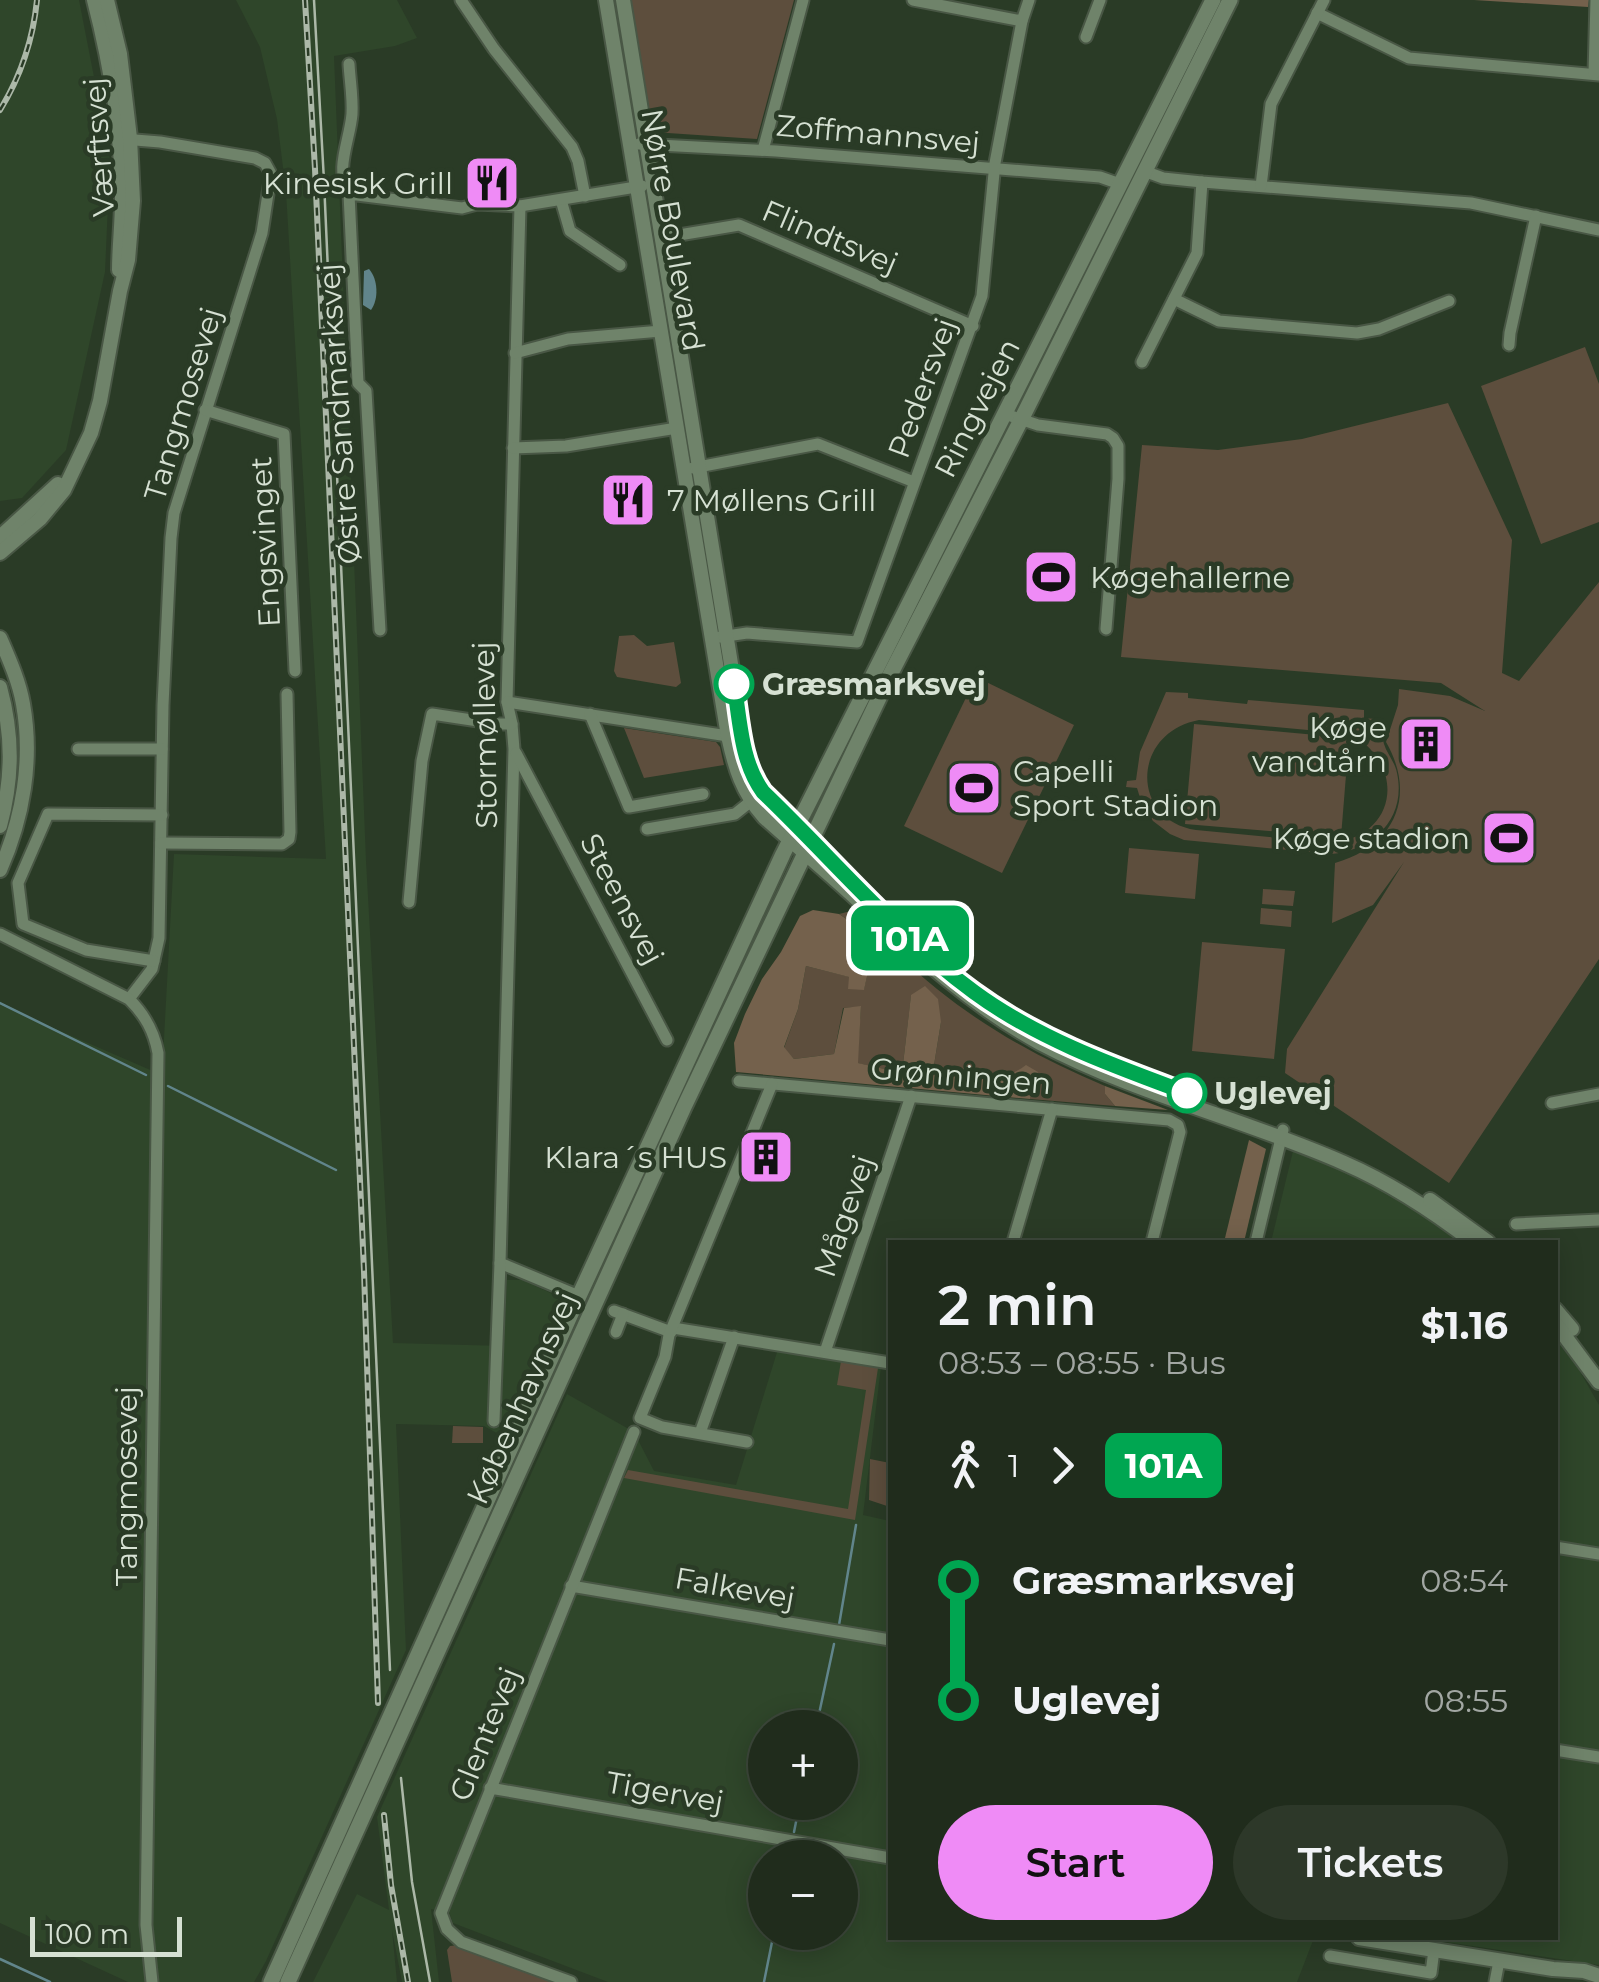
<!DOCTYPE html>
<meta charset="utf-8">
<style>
:root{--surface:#202c1c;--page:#2d3829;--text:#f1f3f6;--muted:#a2a7a3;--line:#3d483b;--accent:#ef8bf6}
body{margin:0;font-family:Montserrat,sans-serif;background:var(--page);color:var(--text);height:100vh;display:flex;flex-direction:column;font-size:38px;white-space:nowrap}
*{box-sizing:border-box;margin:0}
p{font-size:32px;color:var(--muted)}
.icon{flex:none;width:55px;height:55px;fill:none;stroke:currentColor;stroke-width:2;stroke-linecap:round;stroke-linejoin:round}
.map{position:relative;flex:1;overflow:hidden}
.sheet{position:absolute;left:888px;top:1240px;width:670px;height:700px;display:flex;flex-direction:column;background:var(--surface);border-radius:0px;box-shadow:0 5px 25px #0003,0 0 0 2px var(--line)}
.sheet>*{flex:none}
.badge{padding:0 20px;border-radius:15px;font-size:35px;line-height:65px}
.fabs{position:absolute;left:748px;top:1710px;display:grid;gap:20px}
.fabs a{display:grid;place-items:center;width:110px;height:110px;border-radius:50%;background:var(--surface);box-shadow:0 5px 25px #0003,0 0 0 2px var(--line);font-size:50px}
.scale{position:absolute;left:30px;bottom:25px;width:152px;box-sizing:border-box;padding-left:10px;border:5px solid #d6e1d3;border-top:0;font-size:28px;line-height:35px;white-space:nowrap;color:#d6e1d3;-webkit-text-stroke:8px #2a3b26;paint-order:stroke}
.map>.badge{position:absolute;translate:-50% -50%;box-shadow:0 0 0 5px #fff}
.legs{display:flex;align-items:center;gap:15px;height:110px;padding:0 50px;font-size:32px}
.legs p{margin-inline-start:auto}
.headline{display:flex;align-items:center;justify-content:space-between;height:170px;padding:0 50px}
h1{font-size:55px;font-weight:600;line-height:75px}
.cta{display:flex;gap:20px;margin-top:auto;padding:20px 50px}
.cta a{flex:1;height:115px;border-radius:60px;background:var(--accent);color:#111;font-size:40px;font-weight:600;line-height:115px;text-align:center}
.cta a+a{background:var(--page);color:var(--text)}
ul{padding:0 50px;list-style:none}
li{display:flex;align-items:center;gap:35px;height:120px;font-size:38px}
li i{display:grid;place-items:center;width:15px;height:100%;margin:0 12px;background:currentColor}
li i::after{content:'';width:25px;height:25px;margin:-12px;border:8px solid;border-radius:50%;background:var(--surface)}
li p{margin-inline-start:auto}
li:first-child i{background:linear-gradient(#0000 50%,currentColor 0)}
li:last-child i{background:linear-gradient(currentColor 50%,#0000 0)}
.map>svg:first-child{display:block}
.built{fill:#2f462a;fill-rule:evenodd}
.green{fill:#5d4e3d;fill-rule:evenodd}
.forest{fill:#74614c}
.water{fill:#61858b}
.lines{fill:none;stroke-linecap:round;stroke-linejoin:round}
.stream{stroke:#61858b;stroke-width:2.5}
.minor-casing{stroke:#495745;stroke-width:15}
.tertiary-casing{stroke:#495745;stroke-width:18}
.secondary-casing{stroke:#495745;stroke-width:19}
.minor{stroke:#6f836a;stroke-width:11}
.tertiary{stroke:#6f836a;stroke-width:14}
.secondary{stroke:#6f836a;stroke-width:15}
.tram{stroke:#acb8a8;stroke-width:2.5}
.rail-casing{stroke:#acb8a8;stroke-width:6}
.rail{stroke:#2a3b26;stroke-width:2.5;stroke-dasharray:8;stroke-linecap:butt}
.line-1-casing{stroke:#fff;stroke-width:22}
.line-1{stroke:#00a651;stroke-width:15}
.stop-1-dot{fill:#fff;stroke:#00a651;stroke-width:5}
.labels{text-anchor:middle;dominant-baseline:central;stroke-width:9;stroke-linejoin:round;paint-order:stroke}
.street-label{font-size:30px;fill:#d6e1d3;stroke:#2a3b26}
.poi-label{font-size:30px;fill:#d6e1d3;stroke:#2a3b26;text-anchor:end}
.stop-label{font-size:30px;font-weight:bold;fill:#d6e1d3;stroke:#2a3b26;text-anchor:start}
</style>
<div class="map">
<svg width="1599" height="1982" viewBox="0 0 1599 1982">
<rect width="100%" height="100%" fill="#2a3b26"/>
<g class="built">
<polygon points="0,0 79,0 110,159 105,272 66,450 22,498 0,501"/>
<polygon points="236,0 397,0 417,38 395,46 334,56 366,861 393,1343 504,1346 507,1280 522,1280 564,1299 502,1436 484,1426 396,1424 406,1650 266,1961 254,1982 128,1982 0,1923 0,1005 162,1075 174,854 326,859 286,192 277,119 260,47"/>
<polygon points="1293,1151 1342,1171 1405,1202 1459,1242 1271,1242"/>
<polygon points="1555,1335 1567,1349 1599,1405 1599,1965 1419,1938 1555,1938"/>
<path d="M778 1349 881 1367 863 1515 890 1521V1938H1314L1297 1982H608L453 1923 449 1912 431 1909 439 1982H402L392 1930 397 1982H313L357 1894 389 1910 377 1817 567 1394 634 1432 654 1471 736 1485ZM765 1728H840V1802H765ZM765 1858H840V1932H765Z"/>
</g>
<g class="green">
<polygon points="630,0 794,0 757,139 653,132"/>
<polygon points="1585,347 1599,384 1599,522 1541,544 1481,386"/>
<path d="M1448 403 1512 540 1502 673 1519 681 1599 582V959L1449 1183 1285 1073 1287 1049 1404 862 1373 905 1332 923 1335 863C1395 846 1417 796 1386 742L1398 705 1399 689 1450 696 1485 711 1441 683 1121 657 1142 445 1218 450 1302 439Z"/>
<polygon points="634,635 647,646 674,642 681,683 676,687 617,677 614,671 619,636"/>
<polygon points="976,677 1074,725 1002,873 904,826"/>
<path d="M1166 692 1188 693V698L1247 704 1248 700 1364 710V718L1385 720C1384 727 1382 738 1384 744 1387 754 1395 762 1397 773 1407 818 1373 851 1331 854L1184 840 1170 834 1153 821 1142 804 1137 788 1126 787 1127 781 1136 780 1140 752ZM1199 720 1351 734C1407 766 1397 837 1331 843L1196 830C1130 820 1131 733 1199 720Z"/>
<polygon points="1194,724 1349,738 1341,837 1185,824"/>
<polygon points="624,728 716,742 720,747 724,765 644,778"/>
<polygon points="1129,848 1199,854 1195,899 1125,893"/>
<polygon points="1263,889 1295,891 1293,906 1262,904"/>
<polygon points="1261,908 1292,911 1291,927 1260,924"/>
<path d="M851 911C880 937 907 965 937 989 988 1030 1045 1061 1105 1086V1094L1115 1106 1030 1099 1037 1072 1019 1071 999 1079 955 1076 934 1065 941 1022 911 996 902 1073 857 1063 861 1007 843 1008 834 1054 794 1059 784 1048 798 1009 806 966 850 977 864 989 872 954 867 933 839 914Z"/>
<polygon points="1202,942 1285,949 1274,1059 1192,1051"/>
<polygon points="841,1361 878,1368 855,1520 624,1478 628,1470 848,1509 866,1390 837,1385"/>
<polygon points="453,1426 483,1427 483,1443 452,1443"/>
<polygon points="870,1459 890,1463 890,1507 869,1500"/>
<polygon points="459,1945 558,1982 452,1982 447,1950 450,1946"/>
</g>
<g class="forest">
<polygon points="1474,0 1589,0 1588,7"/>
<path d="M813 910 839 914 867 933 872 954 864 990 848 989 849 977 806 966 798 1009 784 1047 794 1059 834 1054 844 1008 861 1006 858 1063 902 1073 911 995 925 986 938 999 941 1022 934 1065C962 1080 999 1086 1026 1065L1038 1072 1030 1099 736 1072 734 1043 745 1014 762 979 781 952 800 916Z"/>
<polygon points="1105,1086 1168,1110 1115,1106 1105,1094"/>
<polygon points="1249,1140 1266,1149 1244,1242 1224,1242"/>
</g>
<path class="water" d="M369 269C378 279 379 299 371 310L363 305 364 271Z"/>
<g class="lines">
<g class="stream">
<polyline points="0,1003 146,1075"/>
<polyline points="168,1086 336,1170"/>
<polyline points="839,1625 856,1525"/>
<polyline points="816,1728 834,1644"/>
<polyline points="794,1832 800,1802"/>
<polyline points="789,1858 791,1852"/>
<polyline points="0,1959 50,1982"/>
<polyline points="764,1982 774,1932"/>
</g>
<g class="minor-casing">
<g id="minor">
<polyline points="461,0 494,49 572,147 578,161 585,196"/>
<polyline points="913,0 1022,21"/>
<polyline points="1317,13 1409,58 1599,75"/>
<polyline points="1086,37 1100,0"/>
<polyline points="1594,74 1596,0"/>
<polyline points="123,139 160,142 255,158 265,163 271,174 262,233 174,513 171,538 163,705 159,938 152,969 129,999"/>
<polyline points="639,144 776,151 1100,177 1120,184"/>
<polyline points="763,150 803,0"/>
<polyline points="1144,171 1163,178 1202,182 1471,203 1599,230"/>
<polyline points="1261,186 1271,104 1324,0"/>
<path d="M349 194C334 170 350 140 352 114 353 98 350 81 349 64"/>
<polyline points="561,200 570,231 620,265"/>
<polyline points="520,206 507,702 512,724 514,749 500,1263 579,1296"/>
<polyline points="661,238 739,225 973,326"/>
<polyline points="1174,299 1219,321 1357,333 1379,329 1449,301"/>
<polyline points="1509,345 1510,333 1536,216"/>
<polyline points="515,353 568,339 661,331"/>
<polyline points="1142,362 1197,253 1202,182"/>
<polyline points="205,410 284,434 295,671"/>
<polyline points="1005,414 1038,425 1107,434 1113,438 1118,446 1118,479 1106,629"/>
<polyline points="513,448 566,446 677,428"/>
<polyline points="693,468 818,444 914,482"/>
<polyline points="380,630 366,391 358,383 349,194 462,208 477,204 520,206 642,186"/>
<polyline points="720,637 747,633 857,642 982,296 995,163 1022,21 1029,0"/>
<polyline points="507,702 728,736 735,735"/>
<polyline points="590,714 629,807 703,794"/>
<polyline points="78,749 162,749"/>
<polyline points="516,753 667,1040"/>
<polyline points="647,829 735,814 750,802"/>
<polyline points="161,843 282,844 289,839 290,832 287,694"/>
<polyline points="409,902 422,761 432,714 498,724 512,724"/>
<path d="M0 934 129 999C145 1015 154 1031 158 1053L146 1925 152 1982"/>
<polyline points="154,961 86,950 23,924 18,883 48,814 162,815"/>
<polyline points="739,1081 1169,1120 1178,1125 1180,1132 1152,1242"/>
<polyline points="1552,1103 1599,1094"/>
<polyline points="1516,1224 1599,1220"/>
<polyline points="1013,1242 1052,1109"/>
<polyline points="1256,1242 1283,1130"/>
<polyline points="614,1311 671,1332"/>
<polyline points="673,1328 890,1363"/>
<polyline points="616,1332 623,1314"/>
<polyline points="825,1352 911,1096"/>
<polyline points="494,1421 500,1263"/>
<polyline points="700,1433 734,1337"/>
<polyline points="747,1442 662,1427 640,1418 665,1357 669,1335 772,1084"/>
<polyline points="1555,1547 1599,1554"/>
<polyline points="571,1586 890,1640"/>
<polyline points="1555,1750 1599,1757"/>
<polyline points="490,1788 890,1858"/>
<polyline points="1330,1956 1431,1973 1434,1950"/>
<polyline points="571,1982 461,1942 447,1929 441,1913 634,1432"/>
<polyline points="1495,1982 1499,1961"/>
</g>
</g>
<g class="tertiary-casing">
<g id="tertiary">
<path d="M94 0C111 66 122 132 122 200 122 224 119 247 119 270"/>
<path d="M606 0 728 736C735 768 742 792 764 817 796 846 829 873 861 903 917 955 972 1006 1040 1043 1136 1094 1244 1119 1344 1163 1390 1183 1433 1211 1473 1242"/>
<polyline points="623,0 747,762 754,779 763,793 867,897"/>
<polyline points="0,537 58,484"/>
<polyline points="0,553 40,519 64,490 91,433 100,401 120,291 128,260 133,201 130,138 120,54 107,0"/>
<path d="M0 638C9 659 19 681 23 704 33 760 23 818 0 870"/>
<path d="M0 687C13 735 13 777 0 826"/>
<polyline points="1063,1043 1150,1079"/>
<polyline points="1430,1200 1488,1242"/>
<polyline points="1555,1309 1572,1329"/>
<polyline points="1555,1323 1599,1382"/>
<polyline points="1359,1938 1553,1969 1584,1971 1599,1976"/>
</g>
</g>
<g class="secondary-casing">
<g id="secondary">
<polyline points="271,1982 579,1296 783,854 1213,0"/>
<polyline points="288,1982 684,1107 888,679 1021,420 1230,0"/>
</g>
</g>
<use href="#minor" class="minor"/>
<use href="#tertiary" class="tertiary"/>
<use href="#secondary" class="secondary"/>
<g class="tram">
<polyline points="314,0 324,181 390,1670"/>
<polyline points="401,1778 412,1882 430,1982"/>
</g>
<g class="rail-casing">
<g id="rail">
<polyline points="305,0 315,169 364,1271 378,1703"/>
<path d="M0 110C21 76 33 40 37 0"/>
<polyline points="384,1815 391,1885 408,1982"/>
</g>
</g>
<use href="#rail" class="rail"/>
</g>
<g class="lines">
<g class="line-1-casing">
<path id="line-1" d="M734 684C740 721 741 762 763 792 833 859 896 935 974 992 1038 1039 1114 1066 1187 1093"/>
</g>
<use href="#line-1" class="line-1"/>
</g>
<defs>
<g id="restaurant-square" transform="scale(2.875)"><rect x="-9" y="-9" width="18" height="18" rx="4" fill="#ef8bf6" stroke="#2a3b26"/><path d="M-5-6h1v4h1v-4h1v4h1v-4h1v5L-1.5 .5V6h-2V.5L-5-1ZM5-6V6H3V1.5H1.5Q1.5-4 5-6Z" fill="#111"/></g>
<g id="stadium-square" transform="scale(2.875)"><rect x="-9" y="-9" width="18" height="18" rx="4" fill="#ef8bf6" stroke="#2a3b26"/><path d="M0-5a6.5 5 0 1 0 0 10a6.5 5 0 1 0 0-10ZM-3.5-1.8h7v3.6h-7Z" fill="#111"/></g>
<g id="building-square" transform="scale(2.875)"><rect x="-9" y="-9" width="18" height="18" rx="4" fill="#ef8bf6" stroke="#2a3b26"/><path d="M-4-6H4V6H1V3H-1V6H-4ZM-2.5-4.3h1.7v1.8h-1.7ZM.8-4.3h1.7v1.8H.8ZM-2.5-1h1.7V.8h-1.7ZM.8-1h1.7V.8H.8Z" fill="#111"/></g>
</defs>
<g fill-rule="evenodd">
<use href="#restaurant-square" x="492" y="183"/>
<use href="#restaurant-square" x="628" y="500"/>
<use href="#stadium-square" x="1051" y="577"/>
<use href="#building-square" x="1426" y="744"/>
<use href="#stadium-square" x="974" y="788"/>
<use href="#stadium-square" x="1509" y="838"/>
<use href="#building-square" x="766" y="1157"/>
</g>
<g class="stop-1-dot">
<circle cx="734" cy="684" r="18"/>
<circle cx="1187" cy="1093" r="18"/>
</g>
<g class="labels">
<g class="street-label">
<text transform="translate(878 134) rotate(5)">Zoffmannsvej</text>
<text transform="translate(99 147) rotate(-94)">Værftsvej</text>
<text transform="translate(673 230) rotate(80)">Nørre Boulevard</text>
<text transform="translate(830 237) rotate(23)">Flindtsvej</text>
<text transform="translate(922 388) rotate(-70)">Pedersvej</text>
<text transform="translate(183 404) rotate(-73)">Tangmosevej</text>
<text transform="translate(977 408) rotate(-63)">Ringvejen</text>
<text transform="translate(339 414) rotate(-94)">Østre Sandmarksvej</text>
<text transform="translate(265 542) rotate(-93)">Engsvinget</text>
<text transform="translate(485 735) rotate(-91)">Stormøllevej</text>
<text transform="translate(622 899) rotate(62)">Steensvej</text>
<text transform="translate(961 1076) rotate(5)">Grønningen</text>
<text transform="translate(844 1216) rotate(-71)">Mågevej</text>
<text transform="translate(522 1398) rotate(-66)">Københavnsvej</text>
<text transform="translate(126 1486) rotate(-90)">Tangmosevej</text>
<text transform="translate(735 1588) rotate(10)">Falkevej</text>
<text transform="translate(485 1734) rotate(-68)">Glentevej</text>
<text transform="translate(665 1792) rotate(10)">Tigervej</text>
</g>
<g class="poi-label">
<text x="453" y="183">Kinesisk Grill</text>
<text x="667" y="500" text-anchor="start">7 Møllens Grill</text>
<text x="1090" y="577" text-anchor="start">Køgehallerne</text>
<text x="1387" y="727">Køge<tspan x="1387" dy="34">vandtårn</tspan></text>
<text x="1013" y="771" text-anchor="start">Capelli<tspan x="1013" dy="34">Sport Stadion</tspan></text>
<text x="1470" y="838">Køge stadion</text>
<text x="727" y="1157">Klara´s HUS</text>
</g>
<g class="stop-label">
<text x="762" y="684">Græsmarksvej</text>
<text x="1214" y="1093">Uglevej</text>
</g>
</g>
</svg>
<div class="fabs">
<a>+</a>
<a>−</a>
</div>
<div class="scale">100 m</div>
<b class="badge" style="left:910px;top:938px;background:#00a651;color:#fff">101A</b>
<section class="sheet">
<div class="headline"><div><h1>2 min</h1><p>08:53 – 08:55 · Bus</p></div><b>$1.16</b></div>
<div class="legs"><svg class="icon" aria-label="walk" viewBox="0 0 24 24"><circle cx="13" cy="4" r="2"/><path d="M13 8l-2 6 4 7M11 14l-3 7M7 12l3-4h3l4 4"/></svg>1<svg class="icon" aria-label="forward" viewBox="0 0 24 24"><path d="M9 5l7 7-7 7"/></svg><b class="badge" style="background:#00a651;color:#fff">101A</b></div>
<ul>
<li><i style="color:#00a651"></i><b>Græsmarksvej</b><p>08:54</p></li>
<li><i style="color:#00a651"></i><b>Uglevej</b><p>08:55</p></li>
</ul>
<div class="cta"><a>Start</a><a>Tickets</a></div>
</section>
</div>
